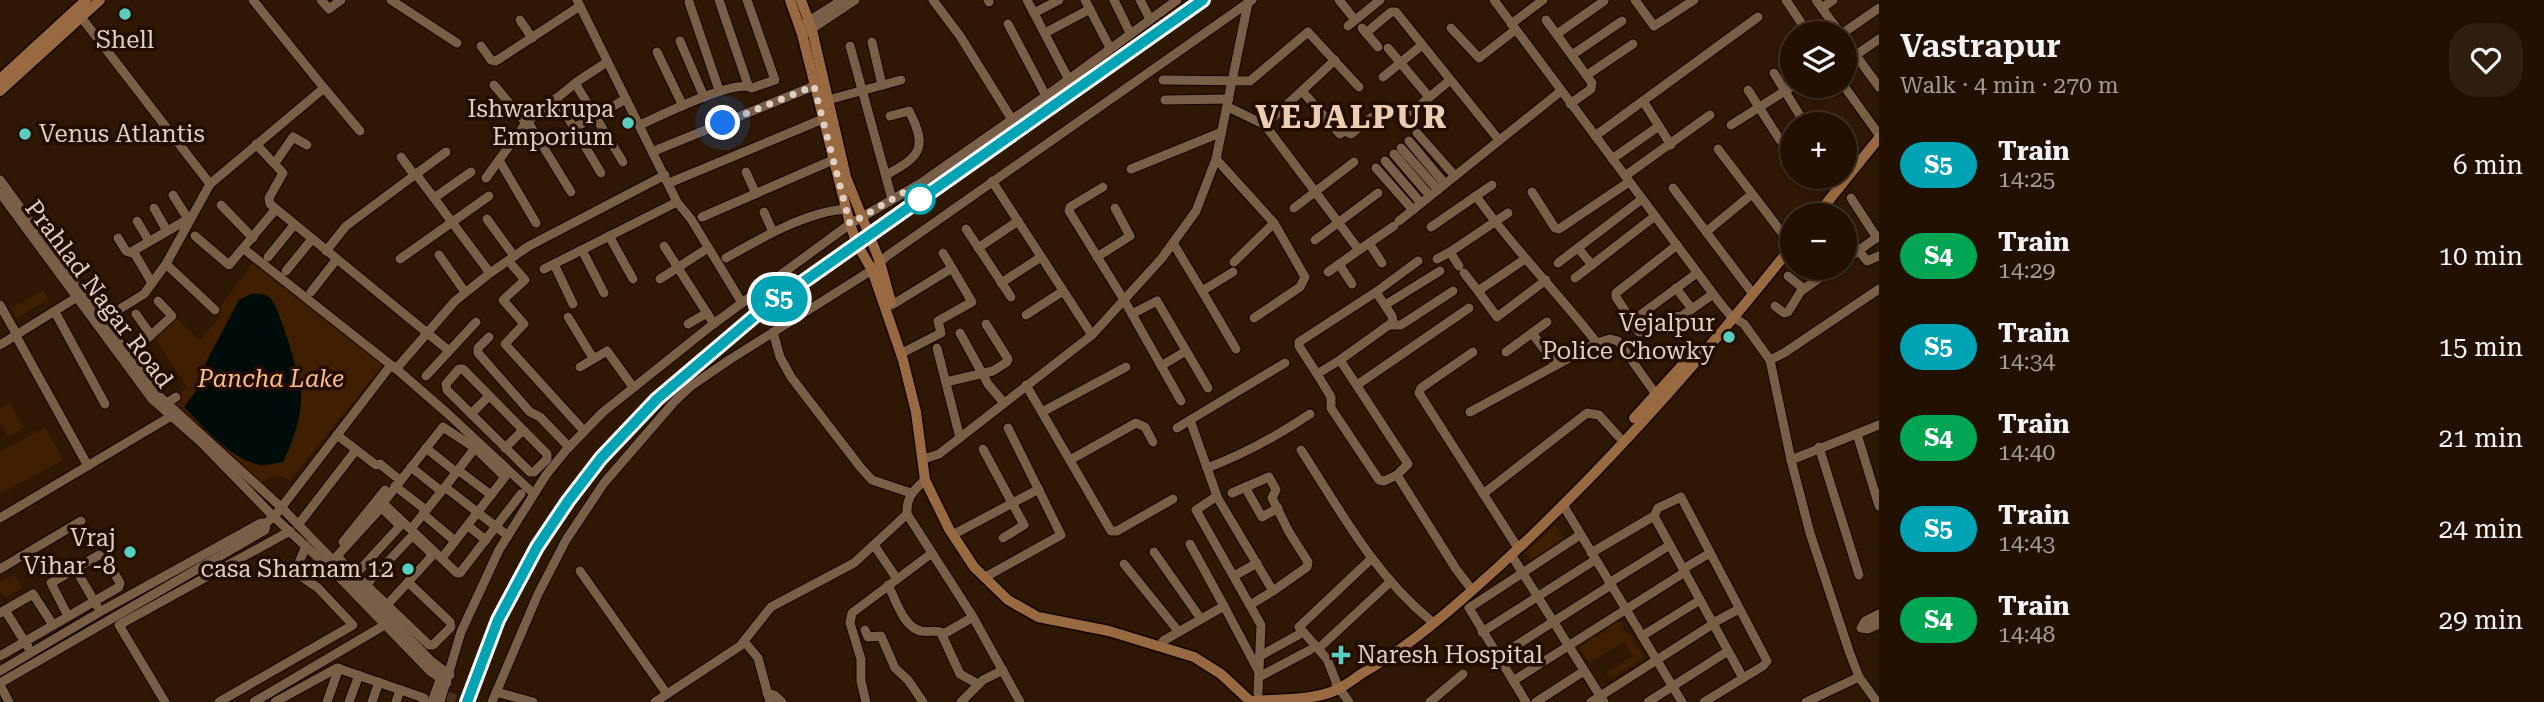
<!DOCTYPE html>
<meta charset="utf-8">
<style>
:root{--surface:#221102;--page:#2e1f11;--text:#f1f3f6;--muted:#a29d99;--line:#3f3124}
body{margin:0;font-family:"Roboto Serif",serif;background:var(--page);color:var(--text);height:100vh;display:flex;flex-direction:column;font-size:26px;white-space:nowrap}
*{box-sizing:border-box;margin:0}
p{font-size:23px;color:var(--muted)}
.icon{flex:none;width:38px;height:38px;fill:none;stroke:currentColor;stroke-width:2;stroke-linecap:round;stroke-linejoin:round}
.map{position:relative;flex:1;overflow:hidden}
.details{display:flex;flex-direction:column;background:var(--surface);width:665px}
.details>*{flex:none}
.badge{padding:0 14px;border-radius:23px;font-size:24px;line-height:46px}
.fabs{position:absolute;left:1780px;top:21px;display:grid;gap:14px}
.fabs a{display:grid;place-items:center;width:77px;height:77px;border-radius:50%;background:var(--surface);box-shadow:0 2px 5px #0004,0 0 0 2px var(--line);font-size:35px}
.you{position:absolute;width:35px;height:35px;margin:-18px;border:5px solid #fff;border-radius:50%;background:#1a73e8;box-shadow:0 0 0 10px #1a73e833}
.map>.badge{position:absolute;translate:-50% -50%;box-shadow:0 0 0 4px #fff}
.round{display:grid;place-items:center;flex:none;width:74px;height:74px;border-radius:28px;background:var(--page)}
.overview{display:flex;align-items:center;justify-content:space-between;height:119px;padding:0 21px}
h1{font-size:33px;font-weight:600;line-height:52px}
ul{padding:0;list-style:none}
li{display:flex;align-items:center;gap:21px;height:91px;padding:0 21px}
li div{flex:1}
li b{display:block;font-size:26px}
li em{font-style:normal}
li .badge{min-width:77px;font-weight:700;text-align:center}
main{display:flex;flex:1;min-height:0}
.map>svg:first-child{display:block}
.green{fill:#3f1f00}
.water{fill:#000c0a}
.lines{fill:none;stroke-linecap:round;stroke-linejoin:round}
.minor-tunnel{stroke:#493320;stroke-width:9;stroke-dasharray:9 4.5;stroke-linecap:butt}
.minor-casing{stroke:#150300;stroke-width:11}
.major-casing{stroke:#150300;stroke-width:13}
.minor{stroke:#795e48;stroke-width:9}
.major{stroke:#996a41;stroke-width:10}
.rail{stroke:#a08d7e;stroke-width:2.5}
.line-casing{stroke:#fff;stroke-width:16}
.line{stroke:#00a3b4;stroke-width:10}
.walk{stroke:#dfcfc2;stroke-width:7;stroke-dasharray:0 12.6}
.poi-dot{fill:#59cebe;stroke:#230d00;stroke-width:2.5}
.stop-dot{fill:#fff;stroke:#00a3b4;stroke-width:3.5}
.labels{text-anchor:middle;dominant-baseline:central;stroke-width:7;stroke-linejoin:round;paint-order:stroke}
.poi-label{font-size:24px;fill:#dfcfc2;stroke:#230d00;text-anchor:end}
.street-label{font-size:24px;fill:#dfcfc2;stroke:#230d00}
.park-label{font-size:24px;font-style:italic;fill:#fdbd89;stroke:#230d00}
.district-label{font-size:32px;font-weight:bold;letter-spacing:2px;fill:#ecccb3;stroke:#230d00}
</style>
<main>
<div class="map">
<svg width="1879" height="702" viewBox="0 0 1879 702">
<rect width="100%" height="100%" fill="#2e1703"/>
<g class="green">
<path d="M253 262 383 365 290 481C277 472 266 476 257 488L170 404 187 387 152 334 172 315 200 340 219 318V308Z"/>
<polygon points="43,290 49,299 16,318 11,309"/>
<polygon points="10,403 24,428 8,437 0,423 0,409"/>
<polygon points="45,427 63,460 2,493 0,490 0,452"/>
<polygon points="1556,525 1563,538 1531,560 1525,553"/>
<polygon points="15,574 22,588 5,598 0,590 0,582"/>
<polygon points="1615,622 1623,622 1624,630 1633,637 1633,643 1643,654 1643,659 1610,679 1606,673 1633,656 1624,642 1589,663 1578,646 1583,645 1591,637 1597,637"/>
</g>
<path class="water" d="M251 294C258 294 266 293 271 299 280 310 301 379 301 393 302 416 293 442 283 462 276 463 267 466 260 465 229 458 205 428 184 407L212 370 204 366 239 300Z"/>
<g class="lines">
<polyline class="minor-tunnel" points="450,702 454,690"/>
<g class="minor-casing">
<g id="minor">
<polyline points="321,0 329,9 341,0"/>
<polyline points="391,0 457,43"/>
<polyline points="577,0 677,202 691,219 742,303"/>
<polyline points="719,0 748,85"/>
<polyline points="933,0 960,36 1011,118"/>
<polyline points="988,0 989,2"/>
<polyline points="1027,0 1069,80"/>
<polyline points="1085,0 1110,48"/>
<polyline points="1114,0 1130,33"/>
<polyline points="1140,0 1150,19"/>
<polyline points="1339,0 1355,20"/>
<polyline points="1494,0 1720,303 1730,315 1744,324 1770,360 1791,460 1810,533 1849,651 1859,677 1877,702"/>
<polyline points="1635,0 1654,26 1694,0"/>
<polyline points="1786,0 1808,33"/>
<polyline points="1816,0 1840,33"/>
<polyline points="689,2 719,90"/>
<polyline points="1822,8 1833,0"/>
<polyline points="1034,13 1059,0"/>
<polyline points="81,17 210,184 324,88 253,0"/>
<polyline points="520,20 532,38"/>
<polyline points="1546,20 1592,83 1591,89 1570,104"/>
<polyline points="804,24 842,0"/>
<polyline points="1008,24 1046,96"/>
<polyline points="1511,24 1543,0"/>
<polyline points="1348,26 1380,0"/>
<polyline points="1362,28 1378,47"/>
<polyline points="1451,28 1479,58 1515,30"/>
<polyline points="807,32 855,0"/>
<polyline points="1045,33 1090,9"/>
<polyline points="1366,33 1391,12 1396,12 1499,140"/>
<polyline points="1843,33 1879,8"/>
<polyline points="1557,34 1604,1"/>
<polyline points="1844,39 1879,87"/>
<polyline points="680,41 704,97"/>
<polyline points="872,42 882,85"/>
<polyline points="481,46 491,60 496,61 580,6"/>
<polyline points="850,46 892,199"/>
<polyline points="1388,48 1429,97"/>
<polyline points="657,52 683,106"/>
<polyline points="1572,55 1622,21"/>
<polyline points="1856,55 1879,39"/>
<polyline points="1774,73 1805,124"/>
<polyline points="1587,75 1633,44"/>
<polyline points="1383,77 1422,45"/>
<polyline points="1163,80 1250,81 1308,32 1359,87"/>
<polyline points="575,83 623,162"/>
<polyline points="494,85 526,123"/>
<polyline points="1844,86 1877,132"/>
<polyline points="324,88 360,131"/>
<polyline points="1748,90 1780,140 1792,149"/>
<polyline points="1302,91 1340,134 1345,131 1351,134 1372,117"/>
<polyline points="556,98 601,173"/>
<polyline points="828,100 901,80"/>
<polyline points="1165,100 1229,99"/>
<polyline points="1643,101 1671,145"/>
<polyline points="1228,107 1265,125 1359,250 1394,226"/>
<polyline points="1412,112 1450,80"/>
<polyline points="528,122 571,192"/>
<polyline points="1821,124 1828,119"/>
<path d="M640 125C660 116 735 78 752 88L775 80 747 0"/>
<polyline points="1265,125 1335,60"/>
<polyline points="1731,125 1793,86"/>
<polyline points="574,128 626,99"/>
<polyline points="1417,133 1455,176"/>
<polyline points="1595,136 1758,17"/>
<polyline points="1409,141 1445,184"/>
<polyline points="256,144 283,173 269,198 270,204 448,350"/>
<polyline points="1401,148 1438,190"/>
<polyline points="1718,149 1789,242"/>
<polyline points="654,151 814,86"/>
<polyline points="1394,154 1430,196"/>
<polyline points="401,157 415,176"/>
<polyline points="1216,159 1274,223 1305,277 1300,287 1254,318"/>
<polyline points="1612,159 1659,126"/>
<polyline points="1385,161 1421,203"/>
<polyline points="275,163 293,137 307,145"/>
<polyline points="1376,168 1413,210"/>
<polyline points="1131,169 1222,132"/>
<polyline points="746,172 756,194"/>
<polyline points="416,174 446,152"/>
<path d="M886 175C919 157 929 149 909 111L890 116"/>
<polyline points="1625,176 1710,115"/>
<polyline points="486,178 499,160"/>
<polyline points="0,180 157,394 281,507 430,660 450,675"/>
<polyline points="992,181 1092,335"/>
<polyline points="669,183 823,119"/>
<polyline points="1103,187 1070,207 1069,211 1124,300 1181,401"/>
<polyline points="1673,188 1750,290"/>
<polyline points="1532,192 1555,228 1559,229 1629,182"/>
<polyline points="0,193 152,399 200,441 274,517 340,578 430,671 447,683"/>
<polyline points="173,195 188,219"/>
<polyline points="1476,196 1492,185"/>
<polyline points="434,198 471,172"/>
<polyline points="1851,198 1877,238"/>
<polyline points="221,205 253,238"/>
<polyline points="1824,207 1830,215"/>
<polyline points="154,208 167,231"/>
<polyline points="1294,208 1354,162"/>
<polyline points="764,212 773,232"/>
<polyline points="702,217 833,160"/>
<polyline points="487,219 514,256"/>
<polyline points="137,221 149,241"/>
<polyline points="1399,221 1561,91"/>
<polyline points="536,223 499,160 526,123 578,81 607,62"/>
<path d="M1431 227 1476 196C1513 248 1558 293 1597 343"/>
<polyline points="966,229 1011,297"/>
<polyline points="1706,232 1752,194"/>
<polyline points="1844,232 1867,261 1879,256"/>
<polyline points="195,236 229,265 275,210"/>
<polyline points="609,236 633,279"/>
<polyline points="118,238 126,251 132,253"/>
<polyline points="1315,240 1378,193"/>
<polyline points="1173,243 1202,291 1233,272"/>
<polyline points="1369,243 1382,263"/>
<path d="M1677 245 1616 293V297L1639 332C1655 333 1667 315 1682 316L1713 294"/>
<polyline points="664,246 714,324"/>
<polyline points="978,248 1018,221"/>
<polyline points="1578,248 1592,265"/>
<polyline points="582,250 604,293"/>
<polyline points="326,251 346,226 416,174 490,273 455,301 396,369"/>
<polyline points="439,255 465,292"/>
<polyline points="268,257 294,225"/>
<polyline points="1097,257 1130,236 1115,208"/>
<path d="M726 258C761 238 806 212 846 209"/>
<polyline points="400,259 489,196"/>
<polyline points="1437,259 1450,252"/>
<polyline points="1844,261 1879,236"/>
<polyline points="1234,262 1274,223"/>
<polyline points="1558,263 1642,199"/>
<polyline points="166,264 215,310"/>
<polyline points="554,264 573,304"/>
<polyline points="1339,264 1352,284"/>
<polyline points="512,265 525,280 503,300 524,324 505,344 584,431"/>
<polyline points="1459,266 1450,252 1508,213"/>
<polyline points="544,269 677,202"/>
<polyline points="286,271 312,239"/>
<polyline points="1328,272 1359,250"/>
<polyline points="490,273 529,246 665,175"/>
<polyline points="1464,273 1478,291 1525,259"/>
<polyline points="1788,276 1804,289"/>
<polyline points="1575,278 1655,216"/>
<polyline points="660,279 708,248"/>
<polyline points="152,283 133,251 190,218"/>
<polyline points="1001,283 1041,257"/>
<polyline points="1676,288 1692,309"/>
<polyline points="1202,291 1236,349"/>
<polyline points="1478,291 1497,317 1546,280"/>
<polyline points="311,292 336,260"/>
<polyline points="1376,292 1418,261"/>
<polyline points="0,305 17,335"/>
<polyline points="892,305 952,268 943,253"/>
<polyline points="1385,305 1440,271"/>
<polyline points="1775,306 1784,313 1788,312 1801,291 1834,268"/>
<polyline points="55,312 105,404"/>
<polyline points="136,314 151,335"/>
<polyline points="1132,314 1157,301 1208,388"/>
<polyline points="1026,315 1063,291"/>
<polyline points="568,317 593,358"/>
<polyline points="102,320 144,294 166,264 210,184"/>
<polyline points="1632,321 1697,273"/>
<polyline points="688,324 707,313"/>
<polyline points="1391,325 1401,325 1453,291"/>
<polyline points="773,332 780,357 791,377 861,468 872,480 911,493"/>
<polyline points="960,333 988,384 1004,403"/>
<polyline points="1532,333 1556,365"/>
<polyline points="16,336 88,466"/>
<polyline points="489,337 478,348 478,353 530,412 540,417 569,447"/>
<polyline points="0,345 82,294"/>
<polyline points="937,348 960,438"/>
<polyline points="906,351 941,333 938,321 972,302 952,268"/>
<polyline points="1473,352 1421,388 1419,393 1516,545"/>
<polyline points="1506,352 1547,322"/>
<polyline points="126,353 149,337 172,316 158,301"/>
<polyline points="1340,360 1317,374 1299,346 1299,342 1376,292 1392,316 1393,322 1340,360 1408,464 1397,475 1456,569 1469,586"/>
<polyline points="1770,360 1784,353 1879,289"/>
<polyline points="393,366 447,413 534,494"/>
<polyline points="1161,366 1186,351"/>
<polyline points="580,367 607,351 633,387"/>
<polygon points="459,369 463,369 547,454 547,459 534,472 530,472 447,390 446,384"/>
<polyline points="1317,374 1331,397 1331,408 1379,480 1384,481 1397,475"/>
<polyline points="426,376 476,322"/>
<polyline points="946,382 993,371 1007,362 1008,359 986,324"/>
<polyline points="1026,385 1111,531 1117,531 1173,499"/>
<polyline points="1357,385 1469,308"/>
<polyline points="167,403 176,397"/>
<polyline points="1042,412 1126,367"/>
<polyline points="1470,412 1597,343 1610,339 1618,341 1655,393"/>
<polyline points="471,414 489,396"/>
<polyline points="1177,428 1190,420"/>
<polyline points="1857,434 1879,506"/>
<polyline points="337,435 376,465 380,464 396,477"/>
<polyline points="478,444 445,487 508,536"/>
<polyline points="1819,447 1859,575"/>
<polyline points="426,448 456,472"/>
<polyline points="505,448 523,430"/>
<polyline points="983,449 1024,525 1003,538"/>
<path d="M1301 450C1340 510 1374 574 1430 620"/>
<polyline points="924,459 939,454 1092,335 1162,258 1196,211 1216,159 1248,3"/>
<polyline points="1070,460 1136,423 1145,427 1153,442"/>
<polyline points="1791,460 1879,425"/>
<polyline points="411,467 441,491"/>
<path d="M1207 468C1245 454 1277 436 1310 414"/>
<polyline points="458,470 491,495"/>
<path d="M925 480C914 490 906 497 907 514L973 617 1020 702"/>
<polyline points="395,486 426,510"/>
<polyline points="1245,487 1262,517 1278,508"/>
<polyline points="1232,493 1269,477 1276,490 1272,498 1289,532 1308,562 1307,567 1273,591"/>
<polyline points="1483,494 1587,413 1599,415 1619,437"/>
<polyline points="1217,497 1273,591 1250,605"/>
<polyline points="1563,505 1682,702"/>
<polyline points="423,514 455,541"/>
<polyline points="1654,516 1743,678"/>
<polyline points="0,518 173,415"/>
<polyline points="298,525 356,450"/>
<polyline points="468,526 486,540"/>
<polyline points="411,529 445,487"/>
<polyline points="958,532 1039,489"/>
<polyline points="343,542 385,490"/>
<polyline points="1190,544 1224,606"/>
<polyline points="874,545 897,579"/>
<polyline points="1154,552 1201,619"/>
<polyline points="1591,553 1654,516 1658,508 1681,497 1767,661 1763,666 1704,702"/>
<polyline points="1512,556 1604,702"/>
<polyline points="442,558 505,477 475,448 443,427 383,503 384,504 457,573 460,573 521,494"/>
<polyline points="1124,564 1179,632"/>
<polyline points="345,565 337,556 380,509 383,509 400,526 355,575"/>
<polyline points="75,568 97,606"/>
<polyline points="0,569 81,521"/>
<polyline points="1683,569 1710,553"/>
<polyline points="580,571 667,694"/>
<polyline points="989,575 1061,535 1008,428"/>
<polyline points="1234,576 1257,563"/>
<polyline points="362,581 429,645 433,645 451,627 450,622 408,582"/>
<polyline points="1609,583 1670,545"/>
<polyline points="366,585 410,538 415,538 430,552 431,557 387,605"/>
<path d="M888 585C896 600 903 627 921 631 929 633 935 629 943 633"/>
<polyline points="5,610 28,647"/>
<polyline points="0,613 33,594 53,625"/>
<polyline points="1879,614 1865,621 1861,628 1868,629 1879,624"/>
<polyline points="68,616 51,583 99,555"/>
<polyline points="973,617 942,635 960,674 978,684"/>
<polyline points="1713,623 1739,609"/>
<polyline points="865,630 868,637 881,636 895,668 908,680 923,702"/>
<polyline points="1482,632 1595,560"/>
<polyline points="1642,636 1700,600"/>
<polyline points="744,641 758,658 770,702"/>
<polyline points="1163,641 1224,606 1259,672"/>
<polyline points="1318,649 1389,583"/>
<polyline points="0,656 119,587 120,583 105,557"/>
<polyline points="1260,656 1298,635"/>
<polyline points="1498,657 1611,585"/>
<polyline points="0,671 105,609 261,523 266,523"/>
<polyline points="1259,677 1310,650"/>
<polyline points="1513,681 1685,572"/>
<polyline points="0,683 265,530 266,523 274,517 391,365 244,249"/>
<polyline points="1336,684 1349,702"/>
<polyline points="1337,684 1327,659 1299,627 1371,559"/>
<polyline points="0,685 9,702"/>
<polyline points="496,692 533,702"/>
<polyline points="767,693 774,695 782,702"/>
<polyline points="1258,693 1261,625 1196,510 1217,496 1190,420 1285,363"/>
<polyline points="165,702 119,625 290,531"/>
<polyline points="219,702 353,625 318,588 295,572 306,546"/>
<polyline points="254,702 388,623"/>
<polyline points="275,702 337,668 424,698 423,702"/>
<polyline points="327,702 339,668"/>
<polyline points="349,702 359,675"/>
<polyline points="372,702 379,682"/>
<polyline points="396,702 400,690"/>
<polyline points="432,702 442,674"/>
<polyline points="440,702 461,632 499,550 546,475 567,449 603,412 712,325 850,224 921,183 1057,88 1177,0"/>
<polyline points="492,702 538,594 566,540 604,483 674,402 691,386 729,360 872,270 887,256 1252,0"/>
<polyline points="655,702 740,646 771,607 854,563 907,514"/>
<polyline points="866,702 861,681 861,659 850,623 852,613 932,553"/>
<polyline points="961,702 983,680 1003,670"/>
<polyline points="1430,702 1463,674"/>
<polyline points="1526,702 1469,608 1580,535"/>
<polyline points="1536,702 1584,671"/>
<polyline points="1591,702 1713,624"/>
<polyline points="1648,702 1728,651"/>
<polyline points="1806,702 1859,677"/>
</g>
</g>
<g class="major-casing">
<g id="major">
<path d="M790 0 802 34 850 224 857 244 872 270 903 360 916 412 925 480 949 529 974 567 1008 600 1038 617 1109 631 1194 657 1221 674 1250 701C1276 699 1309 701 1334 691 1343 687 1353 680 1361 674 1400 652 1434 624 1467 595 1585 492 1694 369 1792 246"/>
<polyline points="801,0 812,30 846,177 880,262 891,302"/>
<polyline points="0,79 86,0"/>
<polyline points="0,91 100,0"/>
<polyline points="1817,215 1879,138"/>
<polyline points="1634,418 1685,362"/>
</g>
</g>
<use href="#minor" class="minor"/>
<use href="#major" class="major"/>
<polyline class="rail" points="467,702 498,620 537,547 568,501 601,458 657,399 756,315 1203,0"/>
</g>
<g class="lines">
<g class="line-casing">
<polyline id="line" points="467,702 498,620 537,547 568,501 601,458 657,399 756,315 1203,0"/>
</g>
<use href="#line" class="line"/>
<polyline class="walk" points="723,123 814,86 850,224 906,191 920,199"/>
</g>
<g class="poi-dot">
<circle cx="125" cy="14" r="7"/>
<circle cx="628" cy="123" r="7"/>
<circle cx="25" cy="134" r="7"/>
<circle cx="1729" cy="337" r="7"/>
<circle cx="130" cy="552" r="7"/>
<circle cx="408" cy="569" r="7"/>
<path d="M1337.5 644.5h7v7h7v7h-7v7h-7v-7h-7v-7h7z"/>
</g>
<circle class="stop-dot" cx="920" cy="199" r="14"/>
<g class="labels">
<g class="poi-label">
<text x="125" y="40" text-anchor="middle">Shell</text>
<text x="614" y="109">Ishwarkrupa<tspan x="614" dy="28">Emporium</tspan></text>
<text x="39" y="134" text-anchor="start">Venus Atlantis</text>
<text x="1715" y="323">Vejalpur<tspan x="1715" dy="28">Police Chowky</tspan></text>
<text x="116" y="538">Vraj<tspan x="116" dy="28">Vihar -8</tspan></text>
<text x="394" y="569">casa Sharnam 12</text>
<text x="1357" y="655" text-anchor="start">Naresh Hospital</text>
</g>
<g class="street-label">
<text transform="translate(99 294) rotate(53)">Prahlad Nagar Road</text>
</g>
<g class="park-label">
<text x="271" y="379">Pancha Lake</text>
</g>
<g class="district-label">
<text x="1352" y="117">VEJALPUR</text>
</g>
</g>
</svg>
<div class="fabs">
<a><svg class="icon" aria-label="layers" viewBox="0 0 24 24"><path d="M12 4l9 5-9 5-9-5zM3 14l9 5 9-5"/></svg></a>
<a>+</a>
<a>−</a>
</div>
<div class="you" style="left:723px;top:123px"></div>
<b class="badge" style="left:779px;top:299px;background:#00a3b4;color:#fff">S5</b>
</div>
<section class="details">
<div class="overview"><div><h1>Vastrapur</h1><p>Walk · 4 min · 270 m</p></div><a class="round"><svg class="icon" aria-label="heart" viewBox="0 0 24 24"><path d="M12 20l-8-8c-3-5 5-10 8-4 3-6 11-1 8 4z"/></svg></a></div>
<ul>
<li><span class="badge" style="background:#00a3b4;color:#fff">S5</span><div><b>Train</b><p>14:25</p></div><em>6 min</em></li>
<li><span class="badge" style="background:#00a651;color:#fff">S4</span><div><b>Train</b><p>14:29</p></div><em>10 min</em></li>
<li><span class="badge" style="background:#00a3b4;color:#fff">S5</span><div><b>Train</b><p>14:34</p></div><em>15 min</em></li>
<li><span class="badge" style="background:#00a651;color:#fff">S4</span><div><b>Train</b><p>14:40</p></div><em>21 min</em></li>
<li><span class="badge" style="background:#00a3b4;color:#fff">S5</span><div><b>Train</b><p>14:43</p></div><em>24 min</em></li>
<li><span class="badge" style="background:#00a651;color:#fff">S4</span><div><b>Train</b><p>14:48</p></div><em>29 min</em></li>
</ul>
</section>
</main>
